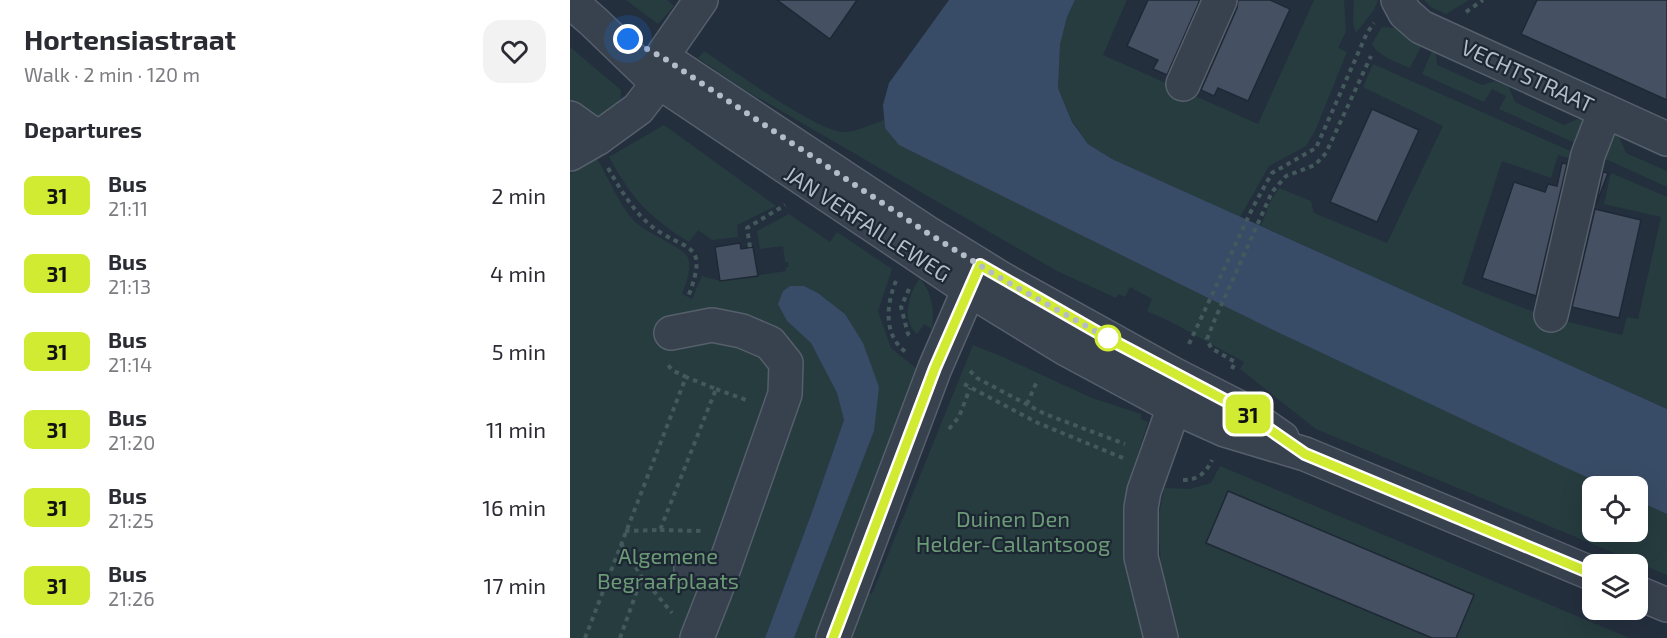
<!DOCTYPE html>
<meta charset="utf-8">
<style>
:root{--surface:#fff;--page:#f2f2f3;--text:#2b2b33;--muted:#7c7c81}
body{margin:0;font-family:"Exo 2",sans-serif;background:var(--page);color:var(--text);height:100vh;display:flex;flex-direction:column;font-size:22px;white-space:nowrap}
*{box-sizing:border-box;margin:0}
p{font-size:20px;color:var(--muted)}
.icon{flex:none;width:33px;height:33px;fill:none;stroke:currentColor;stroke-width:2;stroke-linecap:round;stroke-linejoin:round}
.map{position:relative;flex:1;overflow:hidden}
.panel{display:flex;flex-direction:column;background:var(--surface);width:570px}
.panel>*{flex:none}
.badge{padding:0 12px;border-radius:9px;font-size:21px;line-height:39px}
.buttons{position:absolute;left:1012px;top:476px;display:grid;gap:12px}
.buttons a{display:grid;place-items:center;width:66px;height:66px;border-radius:12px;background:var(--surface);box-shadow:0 6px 24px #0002;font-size:30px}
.you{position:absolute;width:30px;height:30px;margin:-15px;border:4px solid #fff;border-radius:50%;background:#1a73e8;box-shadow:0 0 0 9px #1a73e833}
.map>.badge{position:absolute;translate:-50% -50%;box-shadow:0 0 0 3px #fff}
h2{padding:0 24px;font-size:22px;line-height:54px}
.round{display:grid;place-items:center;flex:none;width:63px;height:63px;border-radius:18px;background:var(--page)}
.summary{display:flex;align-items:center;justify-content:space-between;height:102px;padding:0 24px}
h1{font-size:28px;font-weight:700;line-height:45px}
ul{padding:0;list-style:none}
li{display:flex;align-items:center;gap:18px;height:78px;padding:0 24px}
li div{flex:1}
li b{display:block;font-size:22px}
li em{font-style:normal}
li .badge{min-width:66px;font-weight:700;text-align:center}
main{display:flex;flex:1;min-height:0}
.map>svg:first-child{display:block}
.green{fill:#263c3f}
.water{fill:#394c67}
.building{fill:#455162;stroke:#1f2835;stroke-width:1.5}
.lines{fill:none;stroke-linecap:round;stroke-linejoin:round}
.minor-casing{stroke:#565f6c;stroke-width:36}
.path{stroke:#44595c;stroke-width:4;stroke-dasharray:4.5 4.5;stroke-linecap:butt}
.minor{stroke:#38414e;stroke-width:33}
.line-casing{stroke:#fff;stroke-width:14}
.line{stroke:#d1ea32;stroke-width:9}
.walk{stroke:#b4bcc9;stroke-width:6;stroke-dasharray:0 10.8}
.stop-dot{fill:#fff;stroke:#d1ea32;stroke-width:3}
.labels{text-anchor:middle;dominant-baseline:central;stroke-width:4.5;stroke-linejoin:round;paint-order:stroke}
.street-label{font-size:22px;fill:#b4bcc9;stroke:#1d2633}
.park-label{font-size:22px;fill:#6b9a76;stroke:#1d2633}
</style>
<main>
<section class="panel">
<div class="summary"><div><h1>Hortensiastraat</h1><p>Walk · 2 min · 120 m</p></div><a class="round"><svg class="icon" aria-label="heart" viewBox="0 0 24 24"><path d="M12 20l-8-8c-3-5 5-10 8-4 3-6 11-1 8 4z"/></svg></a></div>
<h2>Departures</h2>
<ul>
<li><span class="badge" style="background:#d1ea32;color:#111">31</span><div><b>Bus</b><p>21:11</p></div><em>2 min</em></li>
<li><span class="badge" style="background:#d1ea32;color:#111">31</span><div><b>Bus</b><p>21:13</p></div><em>4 min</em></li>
<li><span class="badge" style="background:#d1ea32;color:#111">31</span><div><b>Bus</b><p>21:14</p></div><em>5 min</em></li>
<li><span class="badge" style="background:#d1ea32;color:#111">31</span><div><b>Bus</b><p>21:20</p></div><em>11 min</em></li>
<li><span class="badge" style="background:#d1ea32;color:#111">31</span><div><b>Bus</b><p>21:25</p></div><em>16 min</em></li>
<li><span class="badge" style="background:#d1ea32;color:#111">31</span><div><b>Bus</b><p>21:26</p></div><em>17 min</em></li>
</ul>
</section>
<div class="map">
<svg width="1097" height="638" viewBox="0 0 1097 638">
<rect width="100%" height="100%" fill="#242f3e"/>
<g class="green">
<polygon points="56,0 97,0 104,6 88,24"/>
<polygon points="505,0 557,0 533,55 688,124 744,0 774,0 776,31 768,48 777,52 745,131 736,146 699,166 670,217 542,159 518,144 502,121 488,88 490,45 497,17"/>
<polygon points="784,0 808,0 804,10 786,33 783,23"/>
<polygon points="854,0 899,0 876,14 861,7"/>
<path d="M812 27 826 28 852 45 840 68C827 62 809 57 802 44Z"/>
<polygon points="0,47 51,90 50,111 27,125 0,106"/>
<path d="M134 51C160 68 248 132 274 132 287 132 302 124 314 120L315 128 703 330 1036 486H1023V531H1068V501L1097 514V575L746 429 670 369 674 362 603 323 577 311 582 299 560 287 555 297 548 294 546 298 487 271 175 90 128 58Z"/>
<polygon points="862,51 866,53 867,65 912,85 926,81 939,87 945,102 994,125 1010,118 1023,124 1012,146 929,109 936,96 922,89 914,102 852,74"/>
<polygon points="803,64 1007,154 1006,160 988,155 981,178 932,161 892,284 974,316 1052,335 1057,317 1068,319 1091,217 1034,204 1041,173 1097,197 1097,409 691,226 700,202 709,188 741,201 744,213 817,243 873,126 793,87"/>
<path d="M94 125 206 206 167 225 168 237 142 240 128 230 119 242C79 217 62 199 39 157Z"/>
<polygon points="1036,131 1049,136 1056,153 1097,171 1097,187 1027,155"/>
<path d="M26 156C37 176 49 204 64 221 75 233 114 247 118 258 122 269 116 284 112 294L122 299 132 276 150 281 216 271V267H219L218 262H215L213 246 190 249 187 231 219 214 260 242 267 232 322 269 308 311 321 348 347 369 246 638H224L304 431 275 314 248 293 234 286H220L213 291 217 321 241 343 267 393 274 420 242 512 195 638H0V174Z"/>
<path d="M350 278C362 294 365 309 362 329L354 324 347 334C331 320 339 293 350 278Z"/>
<polygon points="403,345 433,357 522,398 571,414 571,419 578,422 563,469 565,470 555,517 554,540 573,638 282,638 298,593 302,594"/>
<polygon points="650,466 1059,638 608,638 591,564 588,520 594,488 620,489 641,483"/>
</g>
<g class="water">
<polygon points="379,0 505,0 497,17 490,45 488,88 502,122 518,144 542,159 1097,409 1097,514 1068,501 1068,486 1036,486 988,464 703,330 329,145 315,128 313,105 319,83"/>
<polygon points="220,286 234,286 248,293 275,314 293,343 309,387 304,431 224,638 195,638 242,512 274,420 267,393 241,343 217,321 208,304 213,291"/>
</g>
<g class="building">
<polygon points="207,0 287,0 260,39"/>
<polygon points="578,0 630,0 597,75 583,69 588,60 557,46"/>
<polygon points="668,0 700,0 720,9 678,101 648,88 644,96 631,90 667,8"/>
<polygon points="967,0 1097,0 1097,100 951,34"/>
<polygon points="802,109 849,130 807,222 760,202"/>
<polygon points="992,163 997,164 966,296 912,278 944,182 975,192 978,184 987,186"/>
<polygon points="1033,172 1038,173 1026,205"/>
<polygon points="1025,209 1071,220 1049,318 1002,307"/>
<polygon points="170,243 171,249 183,247 188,276 150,281 145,247"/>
<polygon points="658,491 904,595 886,638 862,638 636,543"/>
</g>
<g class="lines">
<g class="minor-casing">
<g id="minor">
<polyline points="828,0 835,13 851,27 1097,139"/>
<polyline points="0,1 24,22 79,75 398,289 496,349 604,407 655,430 735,454 1023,574"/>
<polyline points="107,67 356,232 432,279 603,374 666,406 712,438"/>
<polyline points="79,75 131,0"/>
<polyline points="613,84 650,0"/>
<polyline points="0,118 28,138"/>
<polyline points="0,154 28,138 68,109 89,82"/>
<polyline points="981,315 1018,155 1035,111"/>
<polyline points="101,333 142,325 172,331 200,343 216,363 215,394 150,579 127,638"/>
<polyline points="121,569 150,579"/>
<polyline points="1068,593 1097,605"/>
<polyline points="263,638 365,368 407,271"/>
<polyline points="591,638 571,557 571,508 574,491 604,407"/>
</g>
</g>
<g class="path">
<polyline points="896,12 913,0"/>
<path d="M38 168C50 189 62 209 80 225 114 253 141 238 118 297"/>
<polyline points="180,247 177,228 215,205"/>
<path d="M326 281C316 305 313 336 337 353"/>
<polyline points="339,289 331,307 338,334 342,337"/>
<polyline points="619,344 683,207 702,173 746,148 797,33 804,23"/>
<polyline points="662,369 665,362 641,348 637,339 645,319 702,192 716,176 745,165 756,153 801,56"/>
<polyline points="400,371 407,378 475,414 555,444"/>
<polyline points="394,384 468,423 553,458"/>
<polyline points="146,389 179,401"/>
<polyline points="457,404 467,381"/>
<polyline points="379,429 389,417 400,388"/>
<path d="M613 480C628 480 636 473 642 460"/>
<polyline points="90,530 132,531"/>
<polyline points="55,531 90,530 146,389 116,377"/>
<polyline points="72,577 102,613"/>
<polyline points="15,638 116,377 102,370 98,365"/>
<polyline points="50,638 72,577 51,544"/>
</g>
<use href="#minor" class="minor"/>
</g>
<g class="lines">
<g class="line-casing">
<polyline id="line" points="263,638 365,368 410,265 541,340 666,406 735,454 1023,574"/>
</g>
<use href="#line" class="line"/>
<polyline class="walk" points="58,39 92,57 356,232 432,279 541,340 538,338"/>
</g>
<circle class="stop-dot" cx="538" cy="338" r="12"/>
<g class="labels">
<g class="street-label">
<text transform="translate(958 75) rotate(25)">VECHTSTRAAT</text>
<text transform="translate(298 223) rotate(33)">JAN VERFAILLEWEG</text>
</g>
<g class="park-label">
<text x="443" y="518">Duinen Den<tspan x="443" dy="25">Helder-Callantsoog</tspan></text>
<text x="98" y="555">Algemene<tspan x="98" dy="25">Begraafplaats</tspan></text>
</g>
</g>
</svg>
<div class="buttons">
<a><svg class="icon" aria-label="locate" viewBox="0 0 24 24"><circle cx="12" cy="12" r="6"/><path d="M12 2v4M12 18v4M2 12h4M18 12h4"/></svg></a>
<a><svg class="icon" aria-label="layers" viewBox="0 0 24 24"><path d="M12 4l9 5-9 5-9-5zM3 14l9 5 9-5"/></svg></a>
</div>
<div class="you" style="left:58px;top:39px"></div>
<b class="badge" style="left:678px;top:414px;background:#d1ea32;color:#111">31</b>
</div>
</main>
